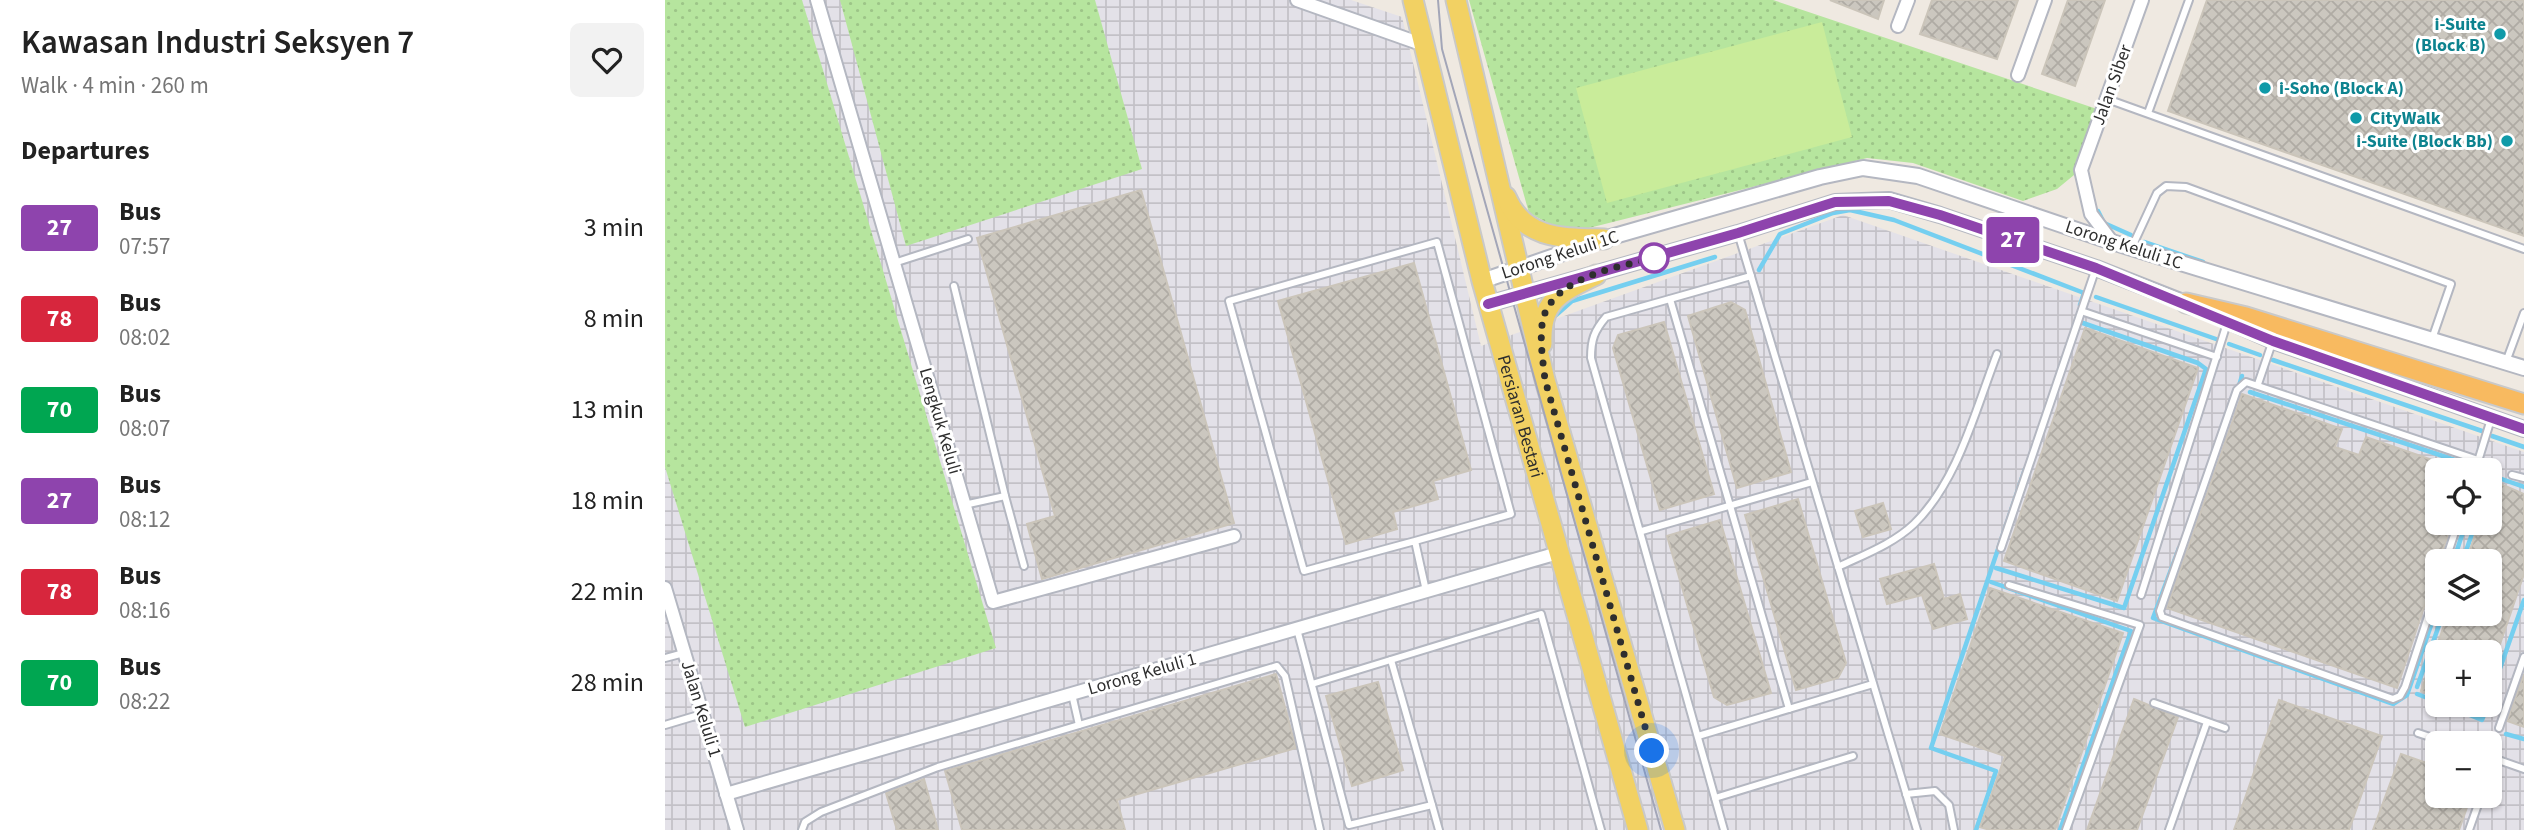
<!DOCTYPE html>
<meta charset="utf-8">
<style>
:root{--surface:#fff;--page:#f2f2f2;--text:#222;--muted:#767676}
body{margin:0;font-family:"Source Sans 3",sans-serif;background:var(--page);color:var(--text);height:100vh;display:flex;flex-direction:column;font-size:26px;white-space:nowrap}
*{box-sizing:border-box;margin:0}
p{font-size:23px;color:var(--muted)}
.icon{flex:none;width:38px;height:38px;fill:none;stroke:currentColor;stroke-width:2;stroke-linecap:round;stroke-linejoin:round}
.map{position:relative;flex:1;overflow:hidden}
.drawer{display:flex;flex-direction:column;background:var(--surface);width:665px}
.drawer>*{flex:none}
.badge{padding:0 14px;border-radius:5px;font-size:24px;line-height:46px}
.buttons{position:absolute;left:1760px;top:458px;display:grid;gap:14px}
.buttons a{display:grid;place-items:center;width:77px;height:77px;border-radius:10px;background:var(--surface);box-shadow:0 2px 5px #0004;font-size:35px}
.you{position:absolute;width:35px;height:35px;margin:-18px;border:5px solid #fff;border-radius:50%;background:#1a73e8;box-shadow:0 0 0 10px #1a73e833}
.map>.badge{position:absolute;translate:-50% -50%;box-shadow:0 0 0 4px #fff}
h2{padding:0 21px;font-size:26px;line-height:63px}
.round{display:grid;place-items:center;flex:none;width:74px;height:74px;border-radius:10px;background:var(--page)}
.summary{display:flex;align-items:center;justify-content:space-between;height:119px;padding:0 21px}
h1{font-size:33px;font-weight:600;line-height:52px}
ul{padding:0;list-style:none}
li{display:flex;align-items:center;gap:21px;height:91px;padding:0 21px}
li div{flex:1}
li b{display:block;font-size:26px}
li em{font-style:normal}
li .badge{min-width:77px;font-weight:700;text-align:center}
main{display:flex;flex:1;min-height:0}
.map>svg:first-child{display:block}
.industrial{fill:url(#industrial-grid);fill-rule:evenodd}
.green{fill:url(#green-dots)}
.pitch{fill:#c9ec9a}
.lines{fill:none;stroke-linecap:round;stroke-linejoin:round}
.stream{stroke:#75cff0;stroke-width:4.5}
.building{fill:url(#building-cross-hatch);stroke:#cbc5ba;stroke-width:2}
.service-casing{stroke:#b4b7c1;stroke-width:10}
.minor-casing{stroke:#b4b7c1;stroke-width:16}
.tertiary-casing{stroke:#b4b7c1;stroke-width:18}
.primary-casing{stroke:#c9c9c9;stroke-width:23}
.trunk-casing{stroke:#c9c9c9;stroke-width:23}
.service{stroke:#fff;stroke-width:6}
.minor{stroke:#fff;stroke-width:12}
.tertiary{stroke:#fff;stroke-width:14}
.primary{stroke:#f2d163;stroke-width:19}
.trunk{stroke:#f8ba60;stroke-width:19}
.tram{stroke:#a3a6b8;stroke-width:2}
.line-casing{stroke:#fff;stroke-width:16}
.line{stroke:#8e44ad;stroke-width:10}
.walk{stroke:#2e2e2e;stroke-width:7;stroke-dasharray:0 12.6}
.culture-dot{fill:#0f9aa8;stroke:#fff;stroke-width:2.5}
.stop-dot{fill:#fff;stroke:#8e44ad;stroke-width:3.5}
.labels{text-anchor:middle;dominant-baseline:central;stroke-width:6;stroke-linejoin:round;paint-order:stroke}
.culture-label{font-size:18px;font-weight:bold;fill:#0d838f;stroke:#fff;text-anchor:end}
.street-label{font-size:18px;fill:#2e2e2e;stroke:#fff}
</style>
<main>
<section class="drawer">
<div class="summary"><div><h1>Kawasan Industri Seksyen 7</h1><p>Walk · 4 min · 260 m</p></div><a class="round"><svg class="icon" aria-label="heart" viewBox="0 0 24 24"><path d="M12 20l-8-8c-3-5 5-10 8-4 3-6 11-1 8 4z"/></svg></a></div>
<h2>Departures</h2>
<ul>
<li><span class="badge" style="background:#8e44ad;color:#fff">27</span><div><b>Bus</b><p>07:57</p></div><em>3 min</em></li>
<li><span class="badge" style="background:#d7263d;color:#fff">78</span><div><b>Bus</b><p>08:02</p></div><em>8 min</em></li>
<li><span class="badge" style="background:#00a651;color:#fff">70</span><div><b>Bus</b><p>08:07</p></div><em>13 min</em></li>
<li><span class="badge" style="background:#8e44ad;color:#fff">27</span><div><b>Bus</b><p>08:12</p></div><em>18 min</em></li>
<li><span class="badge" style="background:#d7263d;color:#fff">78</span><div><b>Bus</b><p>08:16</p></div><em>22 min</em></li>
<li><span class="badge" style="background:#00a651;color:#fff">70</span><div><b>Bus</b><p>08:22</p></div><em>28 min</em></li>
</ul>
</section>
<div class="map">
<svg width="1859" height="830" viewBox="0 0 1859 830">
<defs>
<pattern id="industrial-grid" width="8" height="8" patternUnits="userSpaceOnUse" patternTransform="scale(1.75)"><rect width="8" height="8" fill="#e3e1e8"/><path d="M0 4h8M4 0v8" fill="none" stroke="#c3c1c7"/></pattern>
<pattern id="green-dots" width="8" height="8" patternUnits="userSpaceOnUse" patternTransform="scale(1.75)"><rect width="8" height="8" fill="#b6e59e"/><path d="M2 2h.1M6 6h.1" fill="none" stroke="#9dc588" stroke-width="1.8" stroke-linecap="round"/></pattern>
<pattern id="building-cross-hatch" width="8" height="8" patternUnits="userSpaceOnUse" patternTransform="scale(1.75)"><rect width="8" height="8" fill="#cbc7bf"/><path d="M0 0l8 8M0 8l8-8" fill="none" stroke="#afaba4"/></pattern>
</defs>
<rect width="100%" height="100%" fill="#efe9e1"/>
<path class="industrial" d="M0 0H686L737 17 816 346 1178 215 1859 452V830H0ZM1773 471H1825V523H1773ZM1773 562H1825V614H1773ZM1773 653H1825V705H1773ZM1773 744H1825V796H1773Z"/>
<g class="green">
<polygon points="0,0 137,0 331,648 80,727 0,467"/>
<polygon points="175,0 430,0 477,169 241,246"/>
<polygon points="804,0 1108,0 1432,109 1409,175 1392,189 1358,201 1248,163 1202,158 912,231 894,229 864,213"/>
</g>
<polygon class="pitch" points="1157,22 1187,137 942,203 911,88"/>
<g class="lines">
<g class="stream">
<polyline points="1433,211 1439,223 1466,235"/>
<polyline points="1479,242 1538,262"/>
<polyline points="1094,270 1115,234 1168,213 1185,210 1229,220 1419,293 1415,305"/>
<polyline points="1431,297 1551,339"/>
<polyline points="890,316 907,301 1050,257"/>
<polyline points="1564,344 1595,355"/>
<polyline points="1608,360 1817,431"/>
<polyline points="1573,389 1577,376"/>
<polyline points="1585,392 1805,465"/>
<polyline points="1827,436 1859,447"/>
<polyline points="1819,471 1819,470"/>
<polyline points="1825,485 1828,476 1859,487"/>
<polyline points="1514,548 1488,618 1728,704 1742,695 1773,605"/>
<polyline points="1788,562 1801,523"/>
<polyline points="1797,562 1811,523"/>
<polyline points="1331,568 1459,608 1541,369 1533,363 1415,322"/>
<polyline points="1326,582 1466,631 1395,830"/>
<polyline points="1752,687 1778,614"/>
<polyline points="1752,694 1773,702"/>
<polyline points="1825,697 1859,600"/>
<polyline points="1780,705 1817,720 1823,705"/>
<polyline points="1841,734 1859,739"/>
<polyline points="1311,830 1331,771 1266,748 1360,469"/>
</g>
</g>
<g class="building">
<polygon points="1165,0 1219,0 1213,19"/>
<polygon points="1267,0 1353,0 1332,59 1255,34"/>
<polygon points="1403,0 1440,0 1410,86 1377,74"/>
<polygon points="1542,0 1859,0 1859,236 1503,111"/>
<polygon points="476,190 569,523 377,579 362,524 390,516 312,238"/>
<polygon points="749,263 806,470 768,481 773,499 728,512 732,529 681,544 613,301"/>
<polygon points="1066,302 1080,310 1126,472 1072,488 1023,316"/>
<polygon points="999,322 1049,494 995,510 948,348 953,335"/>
<polygon points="1420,328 1533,368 1452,601 1339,561"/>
<polygon points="1577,394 1677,429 1670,447 1694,455 1701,437 1773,462 1773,523 1787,523 1732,688 1502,608"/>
<polygon points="1829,481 1859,494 1859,574 1832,653 1773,653 1773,697 1756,691 1783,614 1825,614 1825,562 1801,562 1814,523 1825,523 1825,492"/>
<polygon points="1133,499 1181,663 1173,678 1131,690 1080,515"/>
<polygon points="1218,503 1226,529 1198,537 1190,511"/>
<polygon points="1055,520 1106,693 1062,705 1049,697 1002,536"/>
<polygon points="1269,564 1279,599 1295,594 1302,619 1268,629 1257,595 1222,604 1215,579"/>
<polygon points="1325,588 1458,633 1390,830 1325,830 1315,827 1340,756 1275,734"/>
<polygon points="611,674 631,748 452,800 460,830 297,830 280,771"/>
<polygon points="1859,674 1859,727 1842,721"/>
<polygon points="713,682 738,770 687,786 661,696"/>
<polygon points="1469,699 1513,717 1472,830 1422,830"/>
<polygon points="1614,700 1717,736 1684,830 1569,830"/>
<polygon points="1736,754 1773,767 1773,796 1806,796 1794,830 1708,830"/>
<polygon points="259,779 273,830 232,830 221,793"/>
</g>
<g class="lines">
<g class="service-casing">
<g id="service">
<polyline points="1442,99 1859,249"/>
<polyline points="1483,113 1524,0"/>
<polyline points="1073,233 1252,830"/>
<polyline points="1467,247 1492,193 1501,186 1521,187 1786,284 1767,339"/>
<polyline points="229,263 303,239"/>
<polyline points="289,286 340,496"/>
<polyline points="1005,299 1124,709"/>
<polyline points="1419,312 1552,357"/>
<polyline points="1841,362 1859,313"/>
<polyline points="1593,384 1607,343"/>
<polyline points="1810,471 1826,419"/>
<polyline points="1847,475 1859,478"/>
<polyline points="299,505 340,496 359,566"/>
<polyline points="977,531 1147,482"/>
<polyline points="750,541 639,571 564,301 772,242 846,514 750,541 761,591"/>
<polyline points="1336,548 1431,268"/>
<polyline points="1780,562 1793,523"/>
<path d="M1173 567C1198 555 1228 544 1249 524 1293 481 1310 411 1332 354"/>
<polyline points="1344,585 1475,625 1401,830"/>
<polyline points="1773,586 1740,687 1735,696 1728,699 1497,617 1495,611 1572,390 1581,382 1813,460"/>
<polyline points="1476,595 1563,320"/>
<polyline points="632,629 684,825 767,805 774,830"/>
<polyline points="0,658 19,653"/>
<polyline points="726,660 767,805"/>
<polyline points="647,684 876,614 936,830"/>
<polyline points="407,694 414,725"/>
<polyline points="1489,703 1560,728"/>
<polyline points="0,725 37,714"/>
<polyline points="1834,728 1859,657"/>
<polyline points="1753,733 1786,744"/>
<polyline points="1033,736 1208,684"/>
<polyline points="1825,757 1859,769"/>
<polyline points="1825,771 1830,758"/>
<polyline points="1241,794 1270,791 1284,805 1289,830"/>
<polyline points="1050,798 1188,756"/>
<polyline points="137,830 140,822 156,812 273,767 612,666 620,676 655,830"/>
<path d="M1059 830 926 358C926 340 929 331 941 317L1086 276"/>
<polyline points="1504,830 1542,722"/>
<polyline points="1804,830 1816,796"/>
</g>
</g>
<g class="minor-casing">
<g id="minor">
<polyline points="152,0 328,602 569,536"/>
<polyline points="632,0 759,45"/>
<polyline points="1233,26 1243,0"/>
<polyline points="1353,75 1380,0"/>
<polyline points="1447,242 1426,214 1416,170 1477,0"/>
<polyline points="0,588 72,830"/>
<polyline points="61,794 893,553"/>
</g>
</g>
<g class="tertiary-casing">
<g id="tertiary">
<polyline points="817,281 939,239 1155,177 1198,168 1253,176 1447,242 1859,368"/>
<polyline points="823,304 1073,233 1170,202 1224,200 1275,215 1431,268 1528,306"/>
<polyline points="1556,318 1608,341 1859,429"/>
</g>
</g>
<g class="primary-casing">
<g id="primary">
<path id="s1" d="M748 0 817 281 973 830"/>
<polyline points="791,0 880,380 1010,830"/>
<path d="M841 197C859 240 898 238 939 239"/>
<path d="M877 344C875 300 896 292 931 275"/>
</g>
</g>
<g class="trunk-casing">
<polyline id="trunk" points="1521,303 1581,317 1859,404"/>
</g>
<use href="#service" class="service"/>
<use href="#minor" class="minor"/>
<use href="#tertiary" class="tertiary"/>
<use href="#primary" class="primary"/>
<use href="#trunk" class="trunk"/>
<polyline class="tram" points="773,0 777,49 996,830"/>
</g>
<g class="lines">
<g class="line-casing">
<polyline id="line" points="823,304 1073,233 1170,202 1224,201 1275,215 1431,268 1608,341 1859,429"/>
</g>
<use href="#line" class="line"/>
<path class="walk" d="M987 751 880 380C878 361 874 338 878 319 889 277 953 267 989 258"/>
</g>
<g class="culture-dot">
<circle cx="1835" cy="34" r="7"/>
<circle cx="1600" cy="88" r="7"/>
<circle cx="1691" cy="118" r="7"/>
<circle cx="1842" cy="141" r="7"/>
</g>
<circle class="stop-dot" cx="989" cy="258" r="14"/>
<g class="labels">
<g class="culture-label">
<text x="1821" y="24">i-Suite<tspan x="1821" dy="21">(Block B)</tspan></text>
<text x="1614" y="88" text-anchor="start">i-Soho (Block A)</text>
<text x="1705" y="118" text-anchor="start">CityWalk</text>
<text x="1828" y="141">i-Suite (Block Bb)</text>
</g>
<g class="street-label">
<text transform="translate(1447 85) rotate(-70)">Jalan Siber</text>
<text transform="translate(1459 245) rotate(18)">Lorong Keluli 1C</text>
<text transform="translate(895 255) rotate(-18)">Lorong Keluli 1C</text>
<text stroke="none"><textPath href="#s1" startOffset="430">Persiaran Bestari</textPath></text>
<text transform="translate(275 421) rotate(74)">Lengkuk Keluli</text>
<text transform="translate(477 674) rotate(-16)">Lorong Keluli 1</text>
<text transform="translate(36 709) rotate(73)">Jalan Keluli 1</text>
</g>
</g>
</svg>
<div class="buttons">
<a><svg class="icon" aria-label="locate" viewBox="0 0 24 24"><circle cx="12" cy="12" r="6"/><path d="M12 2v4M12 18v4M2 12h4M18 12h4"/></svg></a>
<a><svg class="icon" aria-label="layers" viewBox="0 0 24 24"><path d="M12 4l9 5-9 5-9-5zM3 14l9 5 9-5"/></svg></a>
<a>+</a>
<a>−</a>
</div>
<div class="you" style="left:987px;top:751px"></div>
<b class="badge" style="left:1348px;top:240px;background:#8e44ad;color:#fff">27</b>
</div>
</main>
